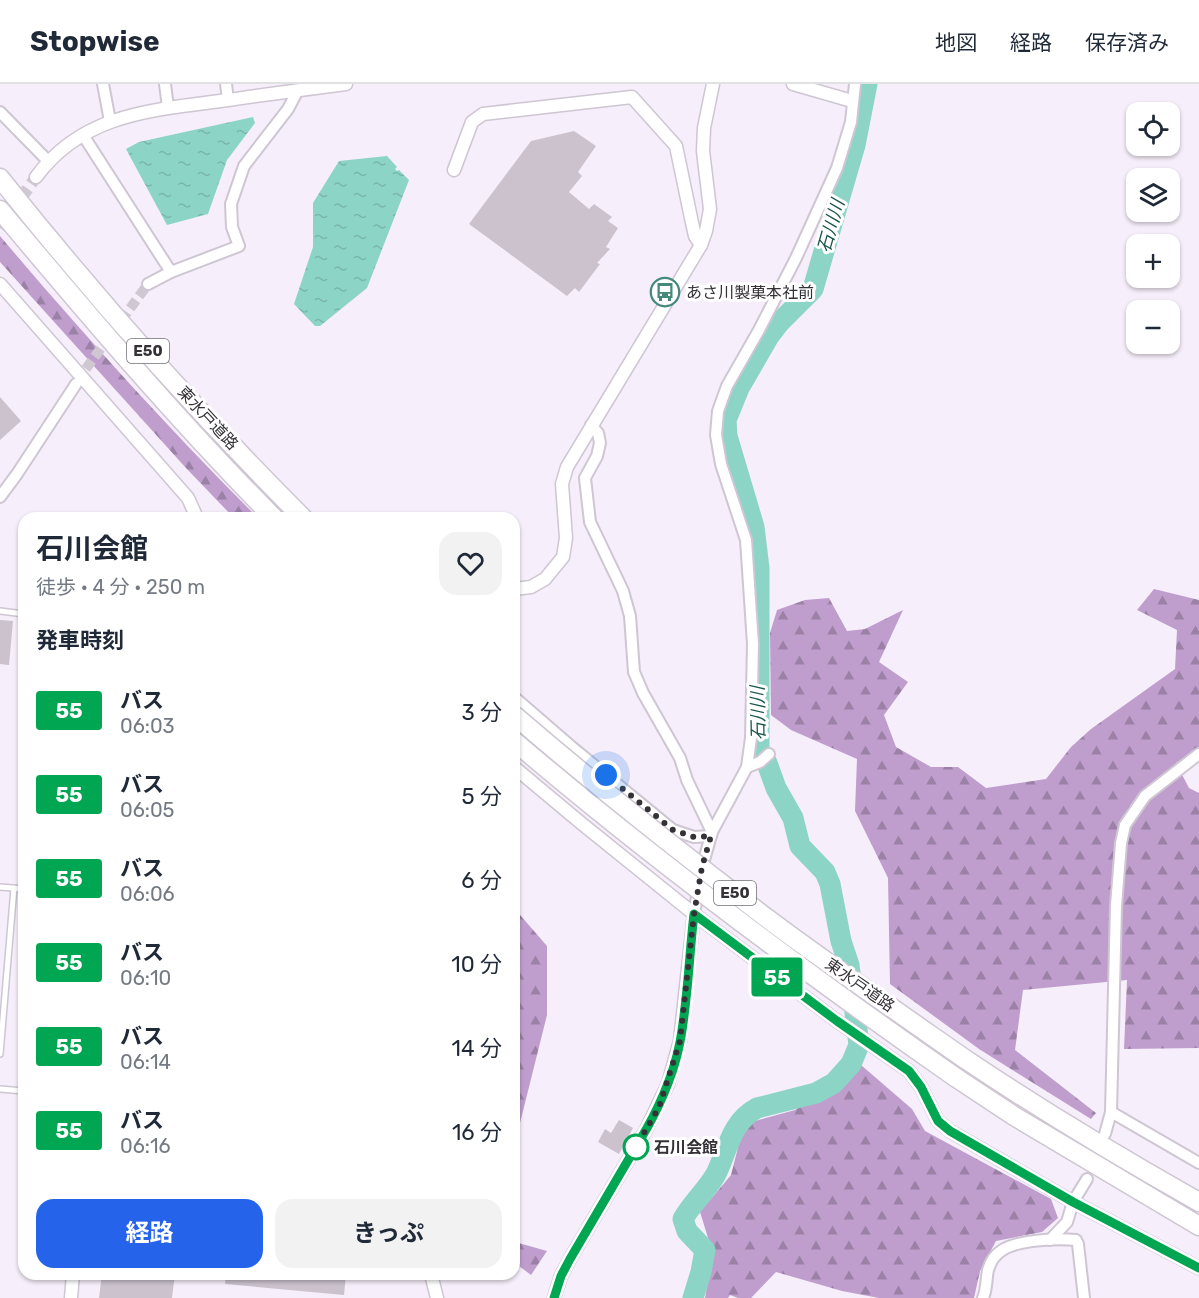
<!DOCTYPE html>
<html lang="ja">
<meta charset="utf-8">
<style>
:root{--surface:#fff;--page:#f2f2f3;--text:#1f2937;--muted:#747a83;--line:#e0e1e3;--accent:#2563eb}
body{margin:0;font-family:Rubik,"Noto Sans JP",sans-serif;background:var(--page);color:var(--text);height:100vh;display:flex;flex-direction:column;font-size:22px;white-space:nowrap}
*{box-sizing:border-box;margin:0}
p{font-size:20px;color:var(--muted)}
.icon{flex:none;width:33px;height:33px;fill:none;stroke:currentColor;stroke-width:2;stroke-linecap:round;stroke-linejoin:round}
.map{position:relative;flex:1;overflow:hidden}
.side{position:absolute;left:18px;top:428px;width:502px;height:768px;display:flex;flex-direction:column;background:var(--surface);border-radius:18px;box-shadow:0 2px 4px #0004}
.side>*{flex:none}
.badge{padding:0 12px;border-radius:4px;font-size:21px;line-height:39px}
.fabs{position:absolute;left:1126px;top:18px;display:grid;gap:12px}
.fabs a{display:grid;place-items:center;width:54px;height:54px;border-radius:12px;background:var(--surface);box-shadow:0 2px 4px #0004;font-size:30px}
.you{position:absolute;width:30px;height:30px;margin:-15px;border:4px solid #fff;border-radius:50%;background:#1a73e8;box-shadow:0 0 0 9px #1a73e833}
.map>.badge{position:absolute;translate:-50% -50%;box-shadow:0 0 0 3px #fff}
h2{padding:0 18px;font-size:22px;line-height:54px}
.round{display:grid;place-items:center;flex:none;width:63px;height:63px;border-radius:18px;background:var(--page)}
.summary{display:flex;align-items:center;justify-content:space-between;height:102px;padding:0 18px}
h1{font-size:28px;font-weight:700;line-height:45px}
.action{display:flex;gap:12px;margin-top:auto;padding:12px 18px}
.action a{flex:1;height:69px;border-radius:18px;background:var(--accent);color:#fff;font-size:24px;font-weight:700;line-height:69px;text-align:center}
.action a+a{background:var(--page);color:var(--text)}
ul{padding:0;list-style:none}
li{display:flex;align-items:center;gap:18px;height:84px;padding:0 18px}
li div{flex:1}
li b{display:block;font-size:22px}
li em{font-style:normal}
li .badge{min-width:66px;font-weight:700;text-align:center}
header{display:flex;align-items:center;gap:36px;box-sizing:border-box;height:84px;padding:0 30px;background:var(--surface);border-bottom:2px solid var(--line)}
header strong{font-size:28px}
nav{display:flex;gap:33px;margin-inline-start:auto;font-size:21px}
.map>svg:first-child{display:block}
.forest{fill:url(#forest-firs)}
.water{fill:url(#water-ripples)}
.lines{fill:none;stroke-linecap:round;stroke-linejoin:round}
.river{stroke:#8cd4c5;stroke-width:21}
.building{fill:#cbc2ce}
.minor-tunnel{stroke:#cfc8d3;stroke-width:10;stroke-dasharray:10 5;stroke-linecap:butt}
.tertiary-tunnel{stroke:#cfc8d3;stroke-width:12;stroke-dasharray:12 6;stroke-linecap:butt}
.service-casing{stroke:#cec6d2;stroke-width:8}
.minor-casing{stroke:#cec6d2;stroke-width:14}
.tertiary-casing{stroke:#cec6d2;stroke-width:15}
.motorway-casing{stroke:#cec6d2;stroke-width:21}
.service{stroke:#fff;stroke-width:5}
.minor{stroke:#fff;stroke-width:10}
.tertiary{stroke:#fff;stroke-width:12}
.motorway{stroke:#fff;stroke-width:18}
.motorway-bridge-casing{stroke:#cec6d2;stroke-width:21;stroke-linecap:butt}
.motorway-bridge{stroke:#fff;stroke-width:18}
.line-casing{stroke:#fff;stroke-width:14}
.line{stroke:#00a651;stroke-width:9}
.walk{stroke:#353237;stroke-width:6;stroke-dasharray:0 10.8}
.stop-dot{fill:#fff;stroke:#00a651;stroke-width:3}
.labels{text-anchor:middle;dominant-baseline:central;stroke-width:6;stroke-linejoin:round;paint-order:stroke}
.shield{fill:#fff;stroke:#727073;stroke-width:1.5}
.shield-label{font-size:15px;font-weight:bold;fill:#353237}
.poi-label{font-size:16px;fill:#353237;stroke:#fff;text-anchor:start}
.street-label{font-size:16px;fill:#353237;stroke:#fff}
.stop-label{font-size:16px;font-weight:bold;fill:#353237;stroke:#fff;text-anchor:start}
.water-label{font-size:18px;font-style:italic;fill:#1a564c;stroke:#fff}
</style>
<header>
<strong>Stopwise</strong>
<nav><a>地図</a><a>経路</a><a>保存済み</a></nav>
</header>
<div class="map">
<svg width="1199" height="1214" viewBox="0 0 1199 1214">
<defs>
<pattern id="forest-firs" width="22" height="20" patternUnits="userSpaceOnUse" patternTransform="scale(1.5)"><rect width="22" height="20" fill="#bf9ecd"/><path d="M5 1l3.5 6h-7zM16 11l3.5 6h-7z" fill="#9c81a7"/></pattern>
<pattern id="water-ripples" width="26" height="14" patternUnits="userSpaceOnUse" patternTransform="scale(1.5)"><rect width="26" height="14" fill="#8cd4c5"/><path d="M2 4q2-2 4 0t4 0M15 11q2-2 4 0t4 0" fill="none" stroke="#79b6aa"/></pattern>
</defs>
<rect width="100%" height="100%" fill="#f6eefa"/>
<g class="forest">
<path d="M0 152C82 249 167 343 257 433H233L186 384 0 178Z"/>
<polygon points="1154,505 1199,516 1199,663 1176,679 1189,704 1199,709 1199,964 1124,965 1127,896 1023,906 1015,966 1096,1029 1091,1035 979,965 890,900 888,794 855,727 857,675 791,646 771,631 770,549 777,526 805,516 829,514 847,547 865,545 903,526 879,578 908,598 884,631 896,663 931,683 958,683 986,704 1046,695 1071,663 1091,645 1175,585 1177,546 1137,526"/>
<polygon points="514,824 547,862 547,931 520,1039 515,1043"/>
<polygon points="861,981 912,1025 925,1047 1051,1115 1058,1134 1042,1148 996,1157 980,1187 974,1214 879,1214 842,1207 776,1188 751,1214 738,1214 730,1211 728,1214 705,1214 709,1192 709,1157 700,1128 731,1091 744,1040 795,1026"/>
<polygon points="515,1158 547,1167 531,1191 515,1179"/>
</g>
<g class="water">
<polygon points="253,33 255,39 227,76 208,130 167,141 126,65 139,58"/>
<polygon points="387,72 397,83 395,85 397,87 399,86 409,96 367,204 320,242 315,242 294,220 313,163 313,119 339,77"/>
</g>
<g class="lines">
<path class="river" d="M693 1214 701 1188 705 1166 687 1147 683 1135C692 1119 707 1106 716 1090 728 1065 731 1038 757 1024L816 1009 834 999 851 980 859 961 849 881 841 857 830 800 825 788 800 762 793 734 776 704 767 679 759 666V484L754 443 727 352 726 336 739 304 769 252 779 239 813 205 855 61 867 0"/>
</g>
<g class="building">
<polygon points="574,47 596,62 578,88 582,92 569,108 589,125 594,120 612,133 608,137 618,144 606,163 610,165 597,179 600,180 579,208 575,204 567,212 469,140 531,57"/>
<polygon points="0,313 21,337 0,356"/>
<polygon points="0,536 13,537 9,581 0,580"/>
<polygon points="619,1036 633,1044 619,1070 598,1058 605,1045 611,1049"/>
<polygon points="102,1190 175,1190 172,1214 99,1214"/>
<polygon points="226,1190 346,1190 344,1211 225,1200"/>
</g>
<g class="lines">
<polyline class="minor-tunnel" points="77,297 148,200"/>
<polyline class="tertiary-tunnel" points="0,144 36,93"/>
<g class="service-casing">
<g id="service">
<polyline points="0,527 24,530"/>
<polyline points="0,803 24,805"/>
<polyline points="0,970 14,804"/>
<polyline points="0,1005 24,1007"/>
</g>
</g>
<g class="minor-casing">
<g id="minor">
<polyline points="103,0 110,37"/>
<polyline points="165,0 168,23"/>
<polyline points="226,0 228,16"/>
<polyline points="0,28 49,78"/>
<polyline points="83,51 171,188"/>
<polyline points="148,200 171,188 239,162 232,143 231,120 244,82 288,25 298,6"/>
<polyline points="591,341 598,349 600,359 597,372 585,394 590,438 623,507 630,532 634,588 643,609 680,674 687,696 712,748"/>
<polyline points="0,413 17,390 76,300"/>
<polyline points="514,613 573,664 673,746 694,753 711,752"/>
<polyline points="747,683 760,678 769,670"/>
<polyline points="694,830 702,783 712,748 747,683 751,654 753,560 746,456 721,380 716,351 718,327 727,302 759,246 796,174 837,84 851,38 855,0"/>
<polyline points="1111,1028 1199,1079"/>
<polyline points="1105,1050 1111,1028 1116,822 1121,759 1125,741 1145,712 1199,670"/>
<polyline points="1050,1156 1067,1138 1073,1118 1087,1095"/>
<path d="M983 1214C987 1205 986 1195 988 1186 990 1179 995 1171 1001 1167 1015 1156 1058 1154 1076 1156L1078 1160 1084 1214"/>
</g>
</g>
<g class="tertiary-casing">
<g id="tertiary">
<polyline points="793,0 852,17"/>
<polyline points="454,86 472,38 483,30 632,13 676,62 691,134 695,152 701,161"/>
<path d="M36 93C84 28 155 26 228 16 268 10 307 5 346 0"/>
<polyline points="0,200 188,414 197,434"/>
<polyline points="514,505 531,503 545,495 563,473 566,454 562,400 567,383 701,161 706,147 710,125 703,67 704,44 713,0"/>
<polyline points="514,683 581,739 694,830 837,937 909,987 921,1003 938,1037 950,1047 1073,1118 1199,1184"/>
<polyline points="431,1190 437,1214"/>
<polyline points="71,1214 73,1190"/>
<polyline points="554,1214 561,1192 570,1175 647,1044 668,1000 680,957 694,830"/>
</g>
</g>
<g class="motorway-casing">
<g id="motorway">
<path d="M0 94C94 212 196 327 303 434"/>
<path d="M0 126C88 231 177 336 274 434"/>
<path d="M965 975C1041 1026 1119 1073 1199 1118"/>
<polyline points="955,993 1014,1032 1199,1142"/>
</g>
</g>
<use href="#service" class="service"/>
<use href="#minor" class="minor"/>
<use href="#tertiary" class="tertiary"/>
<use href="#motorway" class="motorway"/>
<g class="motorway-bridge-casing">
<g id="motorway-bridge">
<path d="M514 631C599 704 687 774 776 841 838 887 902 931 965 975"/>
<path d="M514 657C655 777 803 887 955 993"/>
</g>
</g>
<use href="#motorway-bridge" class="motorway-bridge"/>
</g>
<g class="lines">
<g class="line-casing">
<path id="line" d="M554 1214 561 1192 570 1175 647 1044C662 1017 674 989 680 958 688 916 689 872 694 830L837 937 909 987 921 1003 938 1037 950 1047 1073 1118 1199 1184"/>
</g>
<use href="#line" class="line"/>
<polyline class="walk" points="606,691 673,746 694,753 711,752 702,783 694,830 680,957 659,1023 636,1063"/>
</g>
<defs>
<g id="bus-ring" transform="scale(1.5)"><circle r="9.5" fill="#fff" stroke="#45897d" stroke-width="1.5"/><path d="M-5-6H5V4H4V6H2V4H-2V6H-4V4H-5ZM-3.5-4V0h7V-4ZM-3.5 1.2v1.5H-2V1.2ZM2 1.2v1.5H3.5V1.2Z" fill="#45897d"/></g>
</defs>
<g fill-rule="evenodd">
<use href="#bus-ring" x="665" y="208"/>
</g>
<circle class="stop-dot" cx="636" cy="1063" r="12"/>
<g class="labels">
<g class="shield">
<rect x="127" y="255" width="42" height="24" rx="4.5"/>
<rect x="714" y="797" width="42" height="24" rx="4.5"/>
</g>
<g class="shield-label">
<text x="148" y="267">E50</text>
<text x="735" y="809">E50</text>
</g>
<g class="poi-label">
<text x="686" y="208">あさ川製菓本社前</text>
</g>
<g class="street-label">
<text transform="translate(208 334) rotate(47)">東水戸道路</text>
<text transform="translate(860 901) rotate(35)">東水戸道路</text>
</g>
<g class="stop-label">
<text x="654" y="1063">石川会館</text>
</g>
<g class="water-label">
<text transform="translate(831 142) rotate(-74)">石川川</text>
<text transform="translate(758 629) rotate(-91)">石川川</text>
</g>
</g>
</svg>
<div class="fabs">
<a><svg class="icon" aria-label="locate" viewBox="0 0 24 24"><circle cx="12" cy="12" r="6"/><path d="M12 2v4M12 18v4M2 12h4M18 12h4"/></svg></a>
<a><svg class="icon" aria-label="layers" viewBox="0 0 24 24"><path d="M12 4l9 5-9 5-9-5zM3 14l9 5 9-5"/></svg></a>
<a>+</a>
<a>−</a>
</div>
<div class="you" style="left:606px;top:691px"></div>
<b class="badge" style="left:777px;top:893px;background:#00a651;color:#fff">55</b>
<section class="side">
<div class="summary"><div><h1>石川会館</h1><p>徒歩 · 4 分 · 250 m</p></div><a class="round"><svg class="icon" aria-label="heart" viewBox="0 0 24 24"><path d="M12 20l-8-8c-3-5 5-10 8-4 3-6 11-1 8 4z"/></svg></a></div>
<h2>発車時刻</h2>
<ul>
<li><span class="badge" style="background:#00a651;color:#fff">55</span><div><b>バス</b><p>06:03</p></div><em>3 分</em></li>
<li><span class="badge" style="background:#00a651;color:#fff">55</span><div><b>バス</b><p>06:05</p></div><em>5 分</em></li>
<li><span class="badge" style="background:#00a651;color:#fff">55</span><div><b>バス</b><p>06:06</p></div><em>6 分</em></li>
<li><span class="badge" style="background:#00a651;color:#fff">55</span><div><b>バス</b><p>06:10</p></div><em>10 分</em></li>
<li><span class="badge" style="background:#00a651;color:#fff">55</span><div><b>バス</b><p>06:14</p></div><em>14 分</em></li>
<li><span class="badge" style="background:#00a651;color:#fff">55</span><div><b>バス</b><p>06:16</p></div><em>16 分</em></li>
</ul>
<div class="action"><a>経路</a><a>きっぷ</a></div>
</section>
</div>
